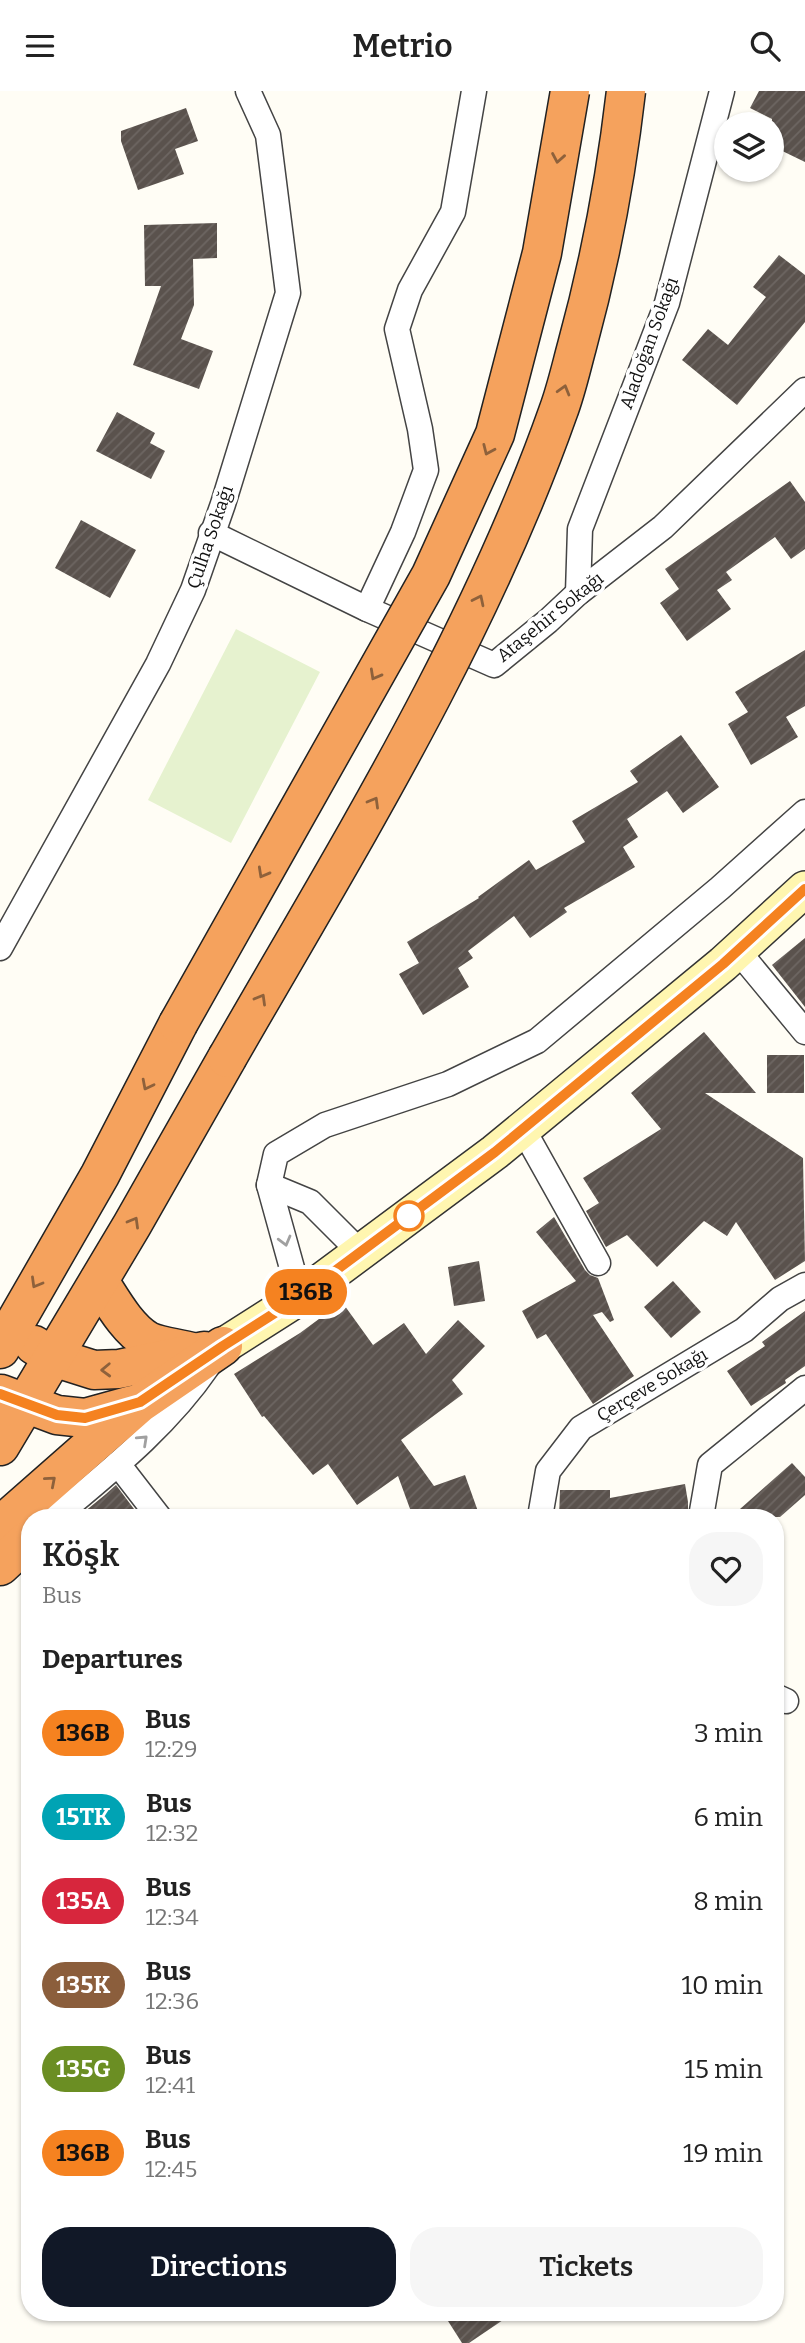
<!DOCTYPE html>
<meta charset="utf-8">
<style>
:root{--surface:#fff;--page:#f6f6f6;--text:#222;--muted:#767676;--accent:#111827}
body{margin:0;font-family:Bitter,serif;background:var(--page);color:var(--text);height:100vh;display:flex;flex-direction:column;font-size:26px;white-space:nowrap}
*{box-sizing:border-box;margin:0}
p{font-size:23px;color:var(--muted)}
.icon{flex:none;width:38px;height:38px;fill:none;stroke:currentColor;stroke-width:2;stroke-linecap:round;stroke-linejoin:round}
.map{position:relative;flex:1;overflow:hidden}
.sheet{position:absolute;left:21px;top:1418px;width:763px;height:812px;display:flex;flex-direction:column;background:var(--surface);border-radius:28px;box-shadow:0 2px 5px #0004}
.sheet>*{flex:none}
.badge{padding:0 14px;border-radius:23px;font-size:24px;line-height:46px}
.tools{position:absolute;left:714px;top:21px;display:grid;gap:14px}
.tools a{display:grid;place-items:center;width:70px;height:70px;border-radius:50%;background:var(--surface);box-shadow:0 2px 5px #0004;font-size:35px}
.map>.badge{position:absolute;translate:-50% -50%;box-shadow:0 0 0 4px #fff}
h2{padding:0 21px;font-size:26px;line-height:63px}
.round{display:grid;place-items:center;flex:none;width:74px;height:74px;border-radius:28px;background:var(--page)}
.headline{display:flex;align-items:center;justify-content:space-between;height:119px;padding:0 21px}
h1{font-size:33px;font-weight:600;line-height:52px}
.button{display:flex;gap:14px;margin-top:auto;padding:14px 21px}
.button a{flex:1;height:80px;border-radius:28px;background:var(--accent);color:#fff;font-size:28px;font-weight:600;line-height:80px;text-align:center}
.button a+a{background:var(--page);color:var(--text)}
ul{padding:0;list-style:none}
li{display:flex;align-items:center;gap:21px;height:84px;padding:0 21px}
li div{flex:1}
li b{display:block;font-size:26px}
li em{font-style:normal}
li .badge{min-width:77px;font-weight:700;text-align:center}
header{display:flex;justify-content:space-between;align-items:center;height:91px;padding:0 21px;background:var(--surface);font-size:32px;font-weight:600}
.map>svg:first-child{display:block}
.pitch{fill:#e6f2cf}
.building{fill:url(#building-hatch)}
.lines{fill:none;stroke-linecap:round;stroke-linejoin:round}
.street-casing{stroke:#444;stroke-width:27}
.secondary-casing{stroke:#333;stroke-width:38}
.highway-casing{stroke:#222;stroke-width:41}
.street{stroke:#fff;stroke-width:24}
.secondary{stroke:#fff6b0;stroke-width:35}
.highway{stroke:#f5a25d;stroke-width:38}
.highway-bridge-casing{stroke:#222;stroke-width:41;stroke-linecap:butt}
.highway-bridge{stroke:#f5a25d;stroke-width:38}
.oneway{stroke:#8e613b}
.oneway2{stroke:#a0a0a0}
.line-casing{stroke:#fff;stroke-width:16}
.line{stroke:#f58220;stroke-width:10}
.stop-dot{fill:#fff;stroke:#f58220;stroke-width:3.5}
.labels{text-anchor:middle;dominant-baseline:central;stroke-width:7;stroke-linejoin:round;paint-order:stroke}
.street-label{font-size:18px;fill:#111;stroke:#fff}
</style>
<header><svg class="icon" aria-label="menu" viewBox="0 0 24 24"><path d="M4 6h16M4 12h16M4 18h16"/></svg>Metrio<svg class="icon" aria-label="search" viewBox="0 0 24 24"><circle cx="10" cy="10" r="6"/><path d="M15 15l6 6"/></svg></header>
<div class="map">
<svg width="805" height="2252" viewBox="0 0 805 2252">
<defs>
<pattern id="building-hatch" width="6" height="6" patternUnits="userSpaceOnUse" patternTransform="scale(1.75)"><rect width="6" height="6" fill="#5a524d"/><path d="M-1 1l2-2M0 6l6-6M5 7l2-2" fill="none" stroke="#6d6662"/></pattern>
</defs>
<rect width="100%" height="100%" fill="#fffdf5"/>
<polygon class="pitch" points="236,538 320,581 231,752 148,709"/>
<g class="building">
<polygon points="759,0 805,0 805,71 772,55 772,28 750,17"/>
<polygon points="186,17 198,50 175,58 184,83 138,99 121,50 121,40"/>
<polygon points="217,132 217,167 193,168 194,214 181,248 213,260 199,298 133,274 161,195 145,195 144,134"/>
<polygon points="779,164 805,184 805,231 737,314 682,269 708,238 728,254 766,206 753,196"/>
<polygon points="117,321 155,342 150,352 165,360 151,388 96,360"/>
<polygon points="790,390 805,411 805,458 791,468 775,446 726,481 732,489 717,499 731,518 687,550 660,512 679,498 665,478"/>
<polygon points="81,429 136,459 110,507 55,477"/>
<polygon points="805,559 805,615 786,626 798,646 751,674 728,633 748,621 735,601"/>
<polygon points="681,644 719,696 683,722 667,700 627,728 638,746 623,756 635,776 564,817 567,821 530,847 514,825 468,860 473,867 458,877 469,896 423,924 399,883 419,872 407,851 479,807 478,806 529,769 536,779 585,751 572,730 638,691 630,680"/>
<polygon points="805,847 805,916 772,874"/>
<polygon points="704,941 756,1002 705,1002 803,1067 805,1170 775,1189 736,1131 727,1145 704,1130 657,1176 627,1144 606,1156 586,1120 599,1112 583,1087 661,1038 631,1002"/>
<rect x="767" y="964" width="37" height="38"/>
<polygon points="554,1126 585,1179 590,1184 598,1187 614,1229 610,1231 602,1221 593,1224 634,1285 593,1313 546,1243 537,1248 522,1220 576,1190 536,1141"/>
<polygon points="479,1170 485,1210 454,1215 448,1176"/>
<polygon points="673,1190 701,1221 671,1247 644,1216"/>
<polygon points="342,1211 373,1254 404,1232 426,1263 458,1229 485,1255 452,1289 463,1303 401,1349 434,1395 465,1384 480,1426 413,1426 398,1385 357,1414 328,1373 313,1384 264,1325 262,1326 234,1283 300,1242"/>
<polygon points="805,1220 805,1275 785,1289 786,1292 751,1315 727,1280 765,1255 762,1251"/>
<polygon points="792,1372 805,1386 805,1404 780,1426 731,1426"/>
<polygon points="685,1393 688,1411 688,1426 559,1426 560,1399 610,1399 610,1407"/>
<polygon points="116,1394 140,1426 78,1426 106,1403"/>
<polygon points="461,2221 515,2221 469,2252 462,2252 448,2230"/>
</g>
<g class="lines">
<g class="street-casing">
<g id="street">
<polyline points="211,442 367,518 494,574 548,530 578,502 663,436 805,299"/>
<polyline points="578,502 580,438 667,212 722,0"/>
<polyline points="367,518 403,441 426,379 420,338 397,238 410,199 453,121 474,0"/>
<polyline points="0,857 158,573 193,499 223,413 288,202 268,44 248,0"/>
<polyline points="738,860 805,941"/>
<polyline points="523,1038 598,1172"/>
<polyline points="269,1094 310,1111 360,1161"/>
<polyline points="300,1206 269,1094 276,1063 325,1034 448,993 537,950 720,797 805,721"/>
<polyline points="118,1373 159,1426"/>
<path d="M55 1426C110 1380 167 1335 208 1275"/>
<polyline points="540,1426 548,1380 581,1337 744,1239 780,1208 805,1194"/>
<polyline points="703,1426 702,1420 710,1374 805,1297"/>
<polyline points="775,1605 786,1610"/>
</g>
</g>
<g class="secondary-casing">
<polyline id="secondary" points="223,1255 300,1206 495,1061 723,873 805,798"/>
</g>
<g class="highway-casing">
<g id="highway">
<path d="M99 1190C112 1210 127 1238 148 1250 161 1256 178 1257 192 1261"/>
<polyline points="34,1254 53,1266 94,1279 119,1278 204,1260"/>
<polyline points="0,1258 100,1084 178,933"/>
<polyline points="1,1303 57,1324 85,1327 132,1314"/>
<polyline points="0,1355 132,1134 227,967"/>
<polyline points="0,1435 140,1312 223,1255"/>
<polyline points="0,1475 28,1449"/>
</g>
</g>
<use href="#street" class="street"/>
<use href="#secondary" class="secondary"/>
<use href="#highway" class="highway"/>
<g class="highway-bridge-casing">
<g id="highway-bridge">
<polyline points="178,933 431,484 495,343 542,162 570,0"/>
<path d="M227 967C347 758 477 550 558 321 566 300 571 277 577 255 600 171 616 87 626 0"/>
</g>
</g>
<use href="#highway-bridge" class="highway-bridge"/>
</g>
<defs><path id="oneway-chevron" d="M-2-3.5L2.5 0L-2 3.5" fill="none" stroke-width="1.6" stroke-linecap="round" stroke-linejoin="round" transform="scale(1.75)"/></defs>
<g class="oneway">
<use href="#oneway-chevron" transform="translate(558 67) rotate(100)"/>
<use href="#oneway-chevron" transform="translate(564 299) rotate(-74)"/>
<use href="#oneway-chevron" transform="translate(488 359) rotate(114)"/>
<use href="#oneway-chevron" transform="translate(479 509) rotate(-64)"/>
<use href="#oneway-chevron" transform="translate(375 584) rotate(119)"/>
<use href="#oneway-chevron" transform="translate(374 711) rotate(-60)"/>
<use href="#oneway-chevron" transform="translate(263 782) rotate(119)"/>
<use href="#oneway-chevron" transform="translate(261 908) rotate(-60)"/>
<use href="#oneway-chevron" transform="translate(147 994) rotate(117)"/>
<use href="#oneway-chevron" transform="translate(134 1131) rotate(-60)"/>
<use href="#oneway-chevron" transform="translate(36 1192) rotate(120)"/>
<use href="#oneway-chevron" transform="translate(106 1279) rotate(178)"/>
<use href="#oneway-chevron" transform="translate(51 1390) rotate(-41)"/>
</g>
<g class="oneway2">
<use href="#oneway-chevron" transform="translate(285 1150) rotate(75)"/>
<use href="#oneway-chevron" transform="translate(143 1349) rotate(-43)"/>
</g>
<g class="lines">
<g class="line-casing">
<polyline id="line" points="0,1303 57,1324 85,1327 140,1311 223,1255 300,1206 495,1061 723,873 805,798"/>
</g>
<use href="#line" class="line"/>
</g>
<circle class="stop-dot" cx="409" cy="1125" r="14"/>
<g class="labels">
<g class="street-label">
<text transform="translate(649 252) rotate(-70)">Aladoğan Sokağı</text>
<text transform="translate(210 446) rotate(-71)">Çulha Sokağı</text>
<text transform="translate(550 526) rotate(-39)">Ataşehir Sokağı</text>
<text transform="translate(652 1294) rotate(-31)">Çerçeve Sokağı</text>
</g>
</g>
</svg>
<div class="tools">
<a><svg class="icon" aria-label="layers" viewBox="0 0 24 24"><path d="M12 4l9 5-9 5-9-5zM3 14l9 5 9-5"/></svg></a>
</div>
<b class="badge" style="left:306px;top:1201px;background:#f58220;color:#111">136B</b>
<section class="sheet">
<div class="headline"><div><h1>Köşk</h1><p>Bus</p></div><a class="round"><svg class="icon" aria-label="heart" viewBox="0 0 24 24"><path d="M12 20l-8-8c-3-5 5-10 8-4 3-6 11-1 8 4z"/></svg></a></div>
<h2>Departures</h2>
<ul>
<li><span class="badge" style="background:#f58220;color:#111">136B</span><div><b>Bus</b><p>12:29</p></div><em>3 min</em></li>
<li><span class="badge" style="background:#00a3b4;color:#fff">15TK</span><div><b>Bus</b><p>12:32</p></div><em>6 min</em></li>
<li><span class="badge" style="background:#d7263d;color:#fff">135A</span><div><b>Bus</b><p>12:34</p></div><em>8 min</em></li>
<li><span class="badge" style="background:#8b5e3c;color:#fff">135K</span><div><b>Bus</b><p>12:36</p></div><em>10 min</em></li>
<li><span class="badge" style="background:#6b8e23;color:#fff">135G</span><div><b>Bus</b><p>12:41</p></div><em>15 min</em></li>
<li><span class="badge" style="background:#f58220;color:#111">136B</span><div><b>Bus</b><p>12:45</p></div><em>19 min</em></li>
</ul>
<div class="button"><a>Directions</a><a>Tickets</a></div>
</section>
</div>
